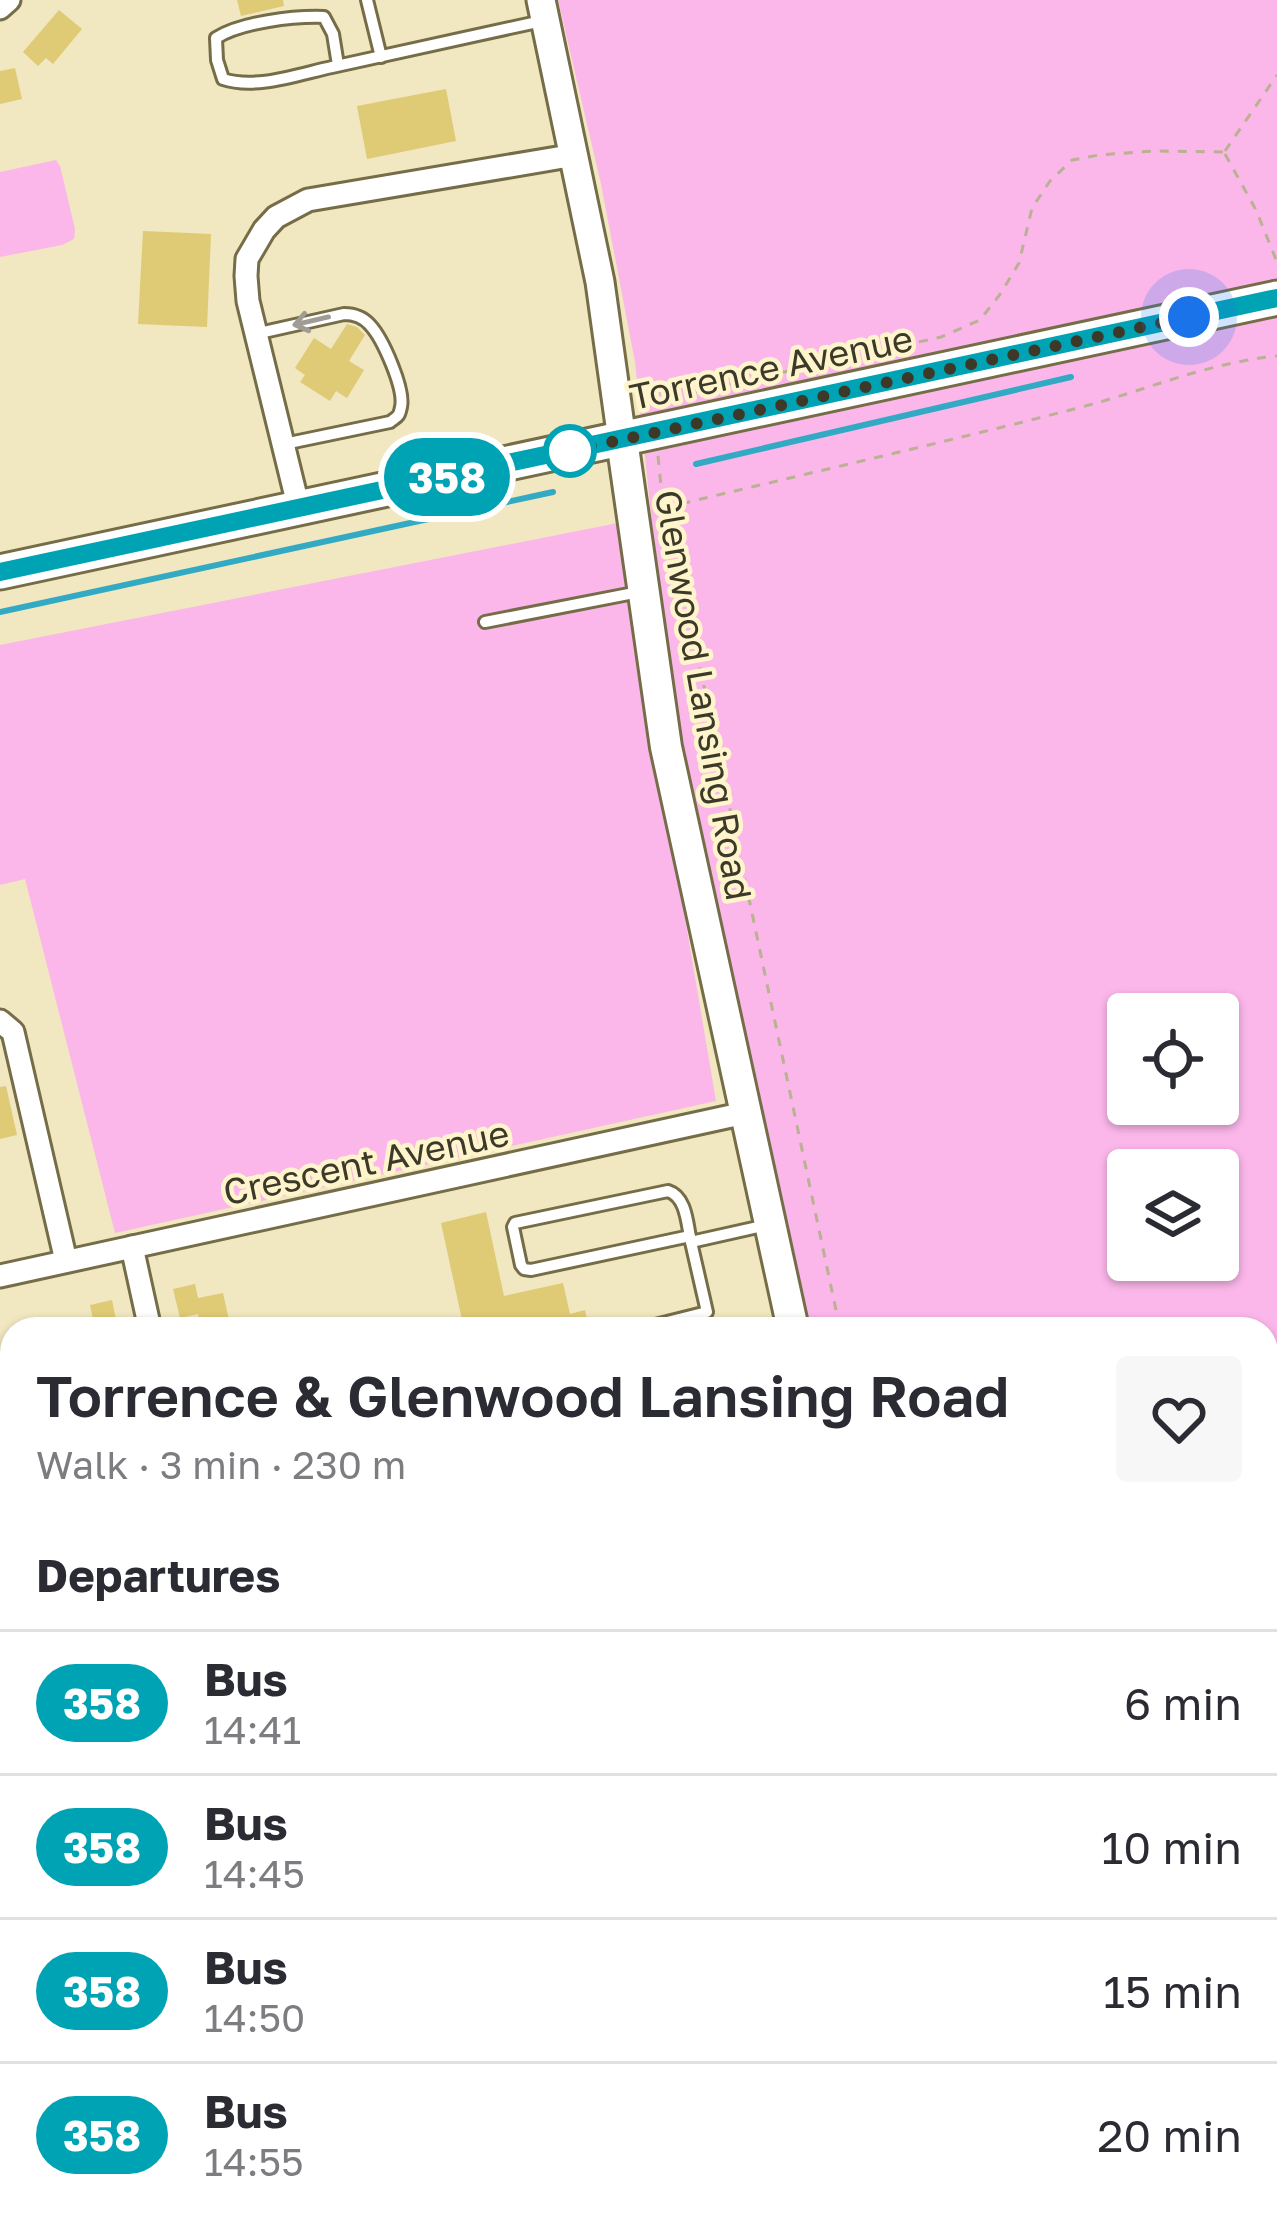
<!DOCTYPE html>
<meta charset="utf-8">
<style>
:root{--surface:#fff;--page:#f7f7f7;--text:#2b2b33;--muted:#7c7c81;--line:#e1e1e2}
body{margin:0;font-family:"Golos Text",sans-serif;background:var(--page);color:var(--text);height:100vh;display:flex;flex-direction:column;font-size:45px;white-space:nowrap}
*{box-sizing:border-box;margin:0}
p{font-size:39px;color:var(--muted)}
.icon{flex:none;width:66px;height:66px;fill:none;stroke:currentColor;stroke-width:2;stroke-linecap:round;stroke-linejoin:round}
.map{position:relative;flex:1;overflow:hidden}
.drawer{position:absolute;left:0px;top:1317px;width:1278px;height:912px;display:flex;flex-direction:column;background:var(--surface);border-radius:36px 36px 0 0;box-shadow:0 3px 9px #0004}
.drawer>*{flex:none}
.badge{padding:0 24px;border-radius:39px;font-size:42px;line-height:78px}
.controls{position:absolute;left:1107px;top:993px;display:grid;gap:24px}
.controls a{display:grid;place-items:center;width:132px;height:132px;border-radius:12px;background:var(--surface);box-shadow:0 3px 9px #0004;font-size:60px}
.you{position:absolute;width:60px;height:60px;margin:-30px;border:9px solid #fff;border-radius:50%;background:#1a73e8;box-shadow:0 0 0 18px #1a73e833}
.map>.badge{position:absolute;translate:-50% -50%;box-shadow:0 0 0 6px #fff}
h2{padding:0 36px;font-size:45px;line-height:108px}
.round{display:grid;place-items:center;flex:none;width:126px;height:126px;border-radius:12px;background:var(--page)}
.head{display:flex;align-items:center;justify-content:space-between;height:204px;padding:0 36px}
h1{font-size:57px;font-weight:600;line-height:90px}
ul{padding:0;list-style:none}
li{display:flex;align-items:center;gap:36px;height:144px;padding:0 36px;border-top:3px solid var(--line)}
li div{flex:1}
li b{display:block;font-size:45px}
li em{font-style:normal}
li .badge{min-width:132px;font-weight:700;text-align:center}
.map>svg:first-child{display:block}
.green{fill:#fbb7ea;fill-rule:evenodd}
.water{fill:#32aac4}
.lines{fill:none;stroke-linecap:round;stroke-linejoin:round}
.stream{stroke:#32aac4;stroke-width:6}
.building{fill:#dfca75}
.service-casing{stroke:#756c48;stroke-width:16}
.minor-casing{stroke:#756c48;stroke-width:27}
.tertiary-casing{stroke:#756c48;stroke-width:33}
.secondary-casing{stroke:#756c48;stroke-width:36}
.primary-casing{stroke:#756c48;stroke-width:39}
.path{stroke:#b9b191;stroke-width:3;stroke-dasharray:9 9;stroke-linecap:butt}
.service{stroke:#fff;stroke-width:10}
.minor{stroke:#fff;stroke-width:21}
.tertiary{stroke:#fff;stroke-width:27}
.secondary{stroke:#fff;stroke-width:30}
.primary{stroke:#fff;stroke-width:33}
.oneway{stroke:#9e9c94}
.line-casing{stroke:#fff;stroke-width:27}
.line{stroke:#00a3b4;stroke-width:18}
.walk{stroke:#3d3929;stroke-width:12;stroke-dasharray:0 21.6}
.stop-dot{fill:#fff;stroke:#00a3b4;stroke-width:6}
.labels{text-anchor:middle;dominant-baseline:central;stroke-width:9;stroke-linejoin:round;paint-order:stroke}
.street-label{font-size:36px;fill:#3d3929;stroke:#fef5cd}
</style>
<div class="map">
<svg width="1277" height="2229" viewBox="0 0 1277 2229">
<rect width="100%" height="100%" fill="#f1e7c0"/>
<g class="green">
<path d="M558 0H1277V2229H1220L1217 2217H1266V1329H807L693 799 675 696 653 533 635 362 601 184ZM1128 1014H1218V1104H1128ZM1128 1170H1218V1260H1128Z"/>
<polygon points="56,160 60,166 75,229 74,239 62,245 0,257 0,172"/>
<polygon points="618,523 716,1101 115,1233 25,879 0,885 0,645"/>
<polygon points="998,2217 1157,2217 1108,2229 1000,2229"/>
</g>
<g class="water">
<polygon points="0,1569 12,1582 12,1677 0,1680"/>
<polygon points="12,1957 12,2041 0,2044 0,1961"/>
<polygon points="1277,1991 1277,2128 1266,2133 1266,2002"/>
</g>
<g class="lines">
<g class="stream">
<polyline points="696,464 1071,377"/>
<polyline points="0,612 553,492"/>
</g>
</g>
<g class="building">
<polygon points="237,0 283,0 284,6 241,16"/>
<polygon points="59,10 82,29 53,64 46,58 38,66 23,52"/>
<polygon points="15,68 22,99 0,104 0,71"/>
<polygon points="446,89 456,141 367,159 357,106"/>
<polygon points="143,231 211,234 207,327 138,324"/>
<polygon points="347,324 357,327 365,335 349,361 364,370 347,398 336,391 330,401 300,382 305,375 295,368 314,338 331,349"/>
<polygon points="6,1086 17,1135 0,1139 0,1087"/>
<polygon points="486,1212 504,1296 563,1283 570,1314 585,1310 589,1329 464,1329 441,1223"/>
<polygon points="195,1284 198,1298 223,1293 231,1329 201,1329 198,1314 180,1318 173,1289"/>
<polygon points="112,1300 118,1329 95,1329 90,1305"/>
</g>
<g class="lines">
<g class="service-casing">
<g id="service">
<polyline points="367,0 381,57"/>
<path d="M338 65 333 34 324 17C294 16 241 22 216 38L217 60 223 79C256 90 299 74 332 67 403 52 472 36 542 21"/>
<path d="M255 334 344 314C355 314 363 317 370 325 383 339 405 389 401 407 399 417 398 416 390 422L284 444"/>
<polyline points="485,622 639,592"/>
<path d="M690 1236 531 1270 524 1269 521 1265 513 1227 515 1223 668 1191C687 1197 687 1225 691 1242"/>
<polyline points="639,1329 707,1312 691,1242 767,1225"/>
<polyline points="0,1843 12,1894"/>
</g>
</g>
<g class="minor-casing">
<g id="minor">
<polyline points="0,8 9,0"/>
<polyline points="299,509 248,301 246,276 247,259 264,230 276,217 308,200 575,155"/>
<polyline points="0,1021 13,1032 66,1261"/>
<polyline points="132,1247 150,1329"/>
<polyline points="0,1276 745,1113"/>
<polyline points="0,1500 12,1518"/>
<polyline points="0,1811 12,1808"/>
<polyline points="0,2190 12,2187"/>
<polyline points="139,2217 142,2229"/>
<polyline points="605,2217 608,2229"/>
</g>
</g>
<g class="tertiary-casing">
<polyline id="tertiary" points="541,0 600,282 622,440"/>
</g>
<g class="secondary-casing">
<g id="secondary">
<polyline points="622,440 666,747 793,1329"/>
<polyline points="985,2217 988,2229"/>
</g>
</g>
<g class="primary-casing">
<polyline id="primary" points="0,572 1277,298"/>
</g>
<g class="path">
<polyline points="1225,151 1277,75"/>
<polyline points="1225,154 1256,210 1277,262"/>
<polyline points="639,397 652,395 656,391 681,395 941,337 980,320 1001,293 1019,263 1032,208 1050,181 1072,160 1099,155 1153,151 1224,152"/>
<polyline points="658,456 665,526 701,672 840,1329"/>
<path d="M664 508C800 475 938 444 1074 409 1146 391 1201 364 1277 356"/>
<polyline points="1036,2217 1039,2229"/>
</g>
<use href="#service" class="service"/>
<use href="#minor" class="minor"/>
<use href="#tertiary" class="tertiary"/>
<use href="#secondary" class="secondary"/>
<use href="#primary" class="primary"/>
</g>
<defs><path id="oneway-shaft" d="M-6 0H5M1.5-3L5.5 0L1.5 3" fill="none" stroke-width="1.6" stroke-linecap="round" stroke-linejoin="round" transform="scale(3)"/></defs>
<use class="oneway" href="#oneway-shaft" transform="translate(311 321) rotate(167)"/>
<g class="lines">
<g class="line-casing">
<polyline id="line" points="0,572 1277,298"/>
</g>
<use href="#line" class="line"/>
<polyline class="walk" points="570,451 1189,317"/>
</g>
<circle class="stop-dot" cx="570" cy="451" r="24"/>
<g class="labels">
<g class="street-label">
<text transform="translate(771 367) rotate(-12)">Torrence Avenue</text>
<text transform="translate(704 695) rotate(80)">Glenwood Lansing Road</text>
<text transform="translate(366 1162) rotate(-12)">Crescent Avenue</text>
</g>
</g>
</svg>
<div class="controls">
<a><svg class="icon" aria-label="locate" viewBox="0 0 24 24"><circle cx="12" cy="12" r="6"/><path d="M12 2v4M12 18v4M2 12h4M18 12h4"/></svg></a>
<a><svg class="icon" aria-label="layers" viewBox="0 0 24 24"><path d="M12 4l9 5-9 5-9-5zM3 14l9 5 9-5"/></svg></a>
</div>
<div class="you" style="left:1189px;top:317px"></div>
<b class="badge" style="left:447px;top:477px;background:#00a3b4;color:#fff">358</b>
<section class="drawer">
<div class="head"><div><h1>Torrence &amp; Glenwood Lansing Road</h1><p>Walk · 3 min · 230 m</p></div><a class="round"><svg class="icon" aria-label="heart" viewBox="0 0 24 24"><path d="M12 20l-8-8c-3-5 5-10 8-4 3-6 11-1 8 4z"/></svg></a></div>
<h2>Departures</h2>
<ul>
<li><span class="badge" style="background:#00a3b4;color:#fff">358</span><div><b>Bus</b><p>14:41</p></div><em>6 min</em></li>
<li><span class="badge" style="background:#00a3b4;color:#fff">358</span><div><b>Bus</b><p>14:45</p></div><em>10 min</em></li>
<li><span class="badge" style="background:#00a3b4;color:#fff">358</span><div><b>Bus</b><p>14:50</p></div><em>15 min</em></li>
<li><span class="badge" style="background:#00a3b4;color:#fff">358</span><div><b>Bus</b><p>14:55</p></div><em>20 min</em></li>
</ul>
</section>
</div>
